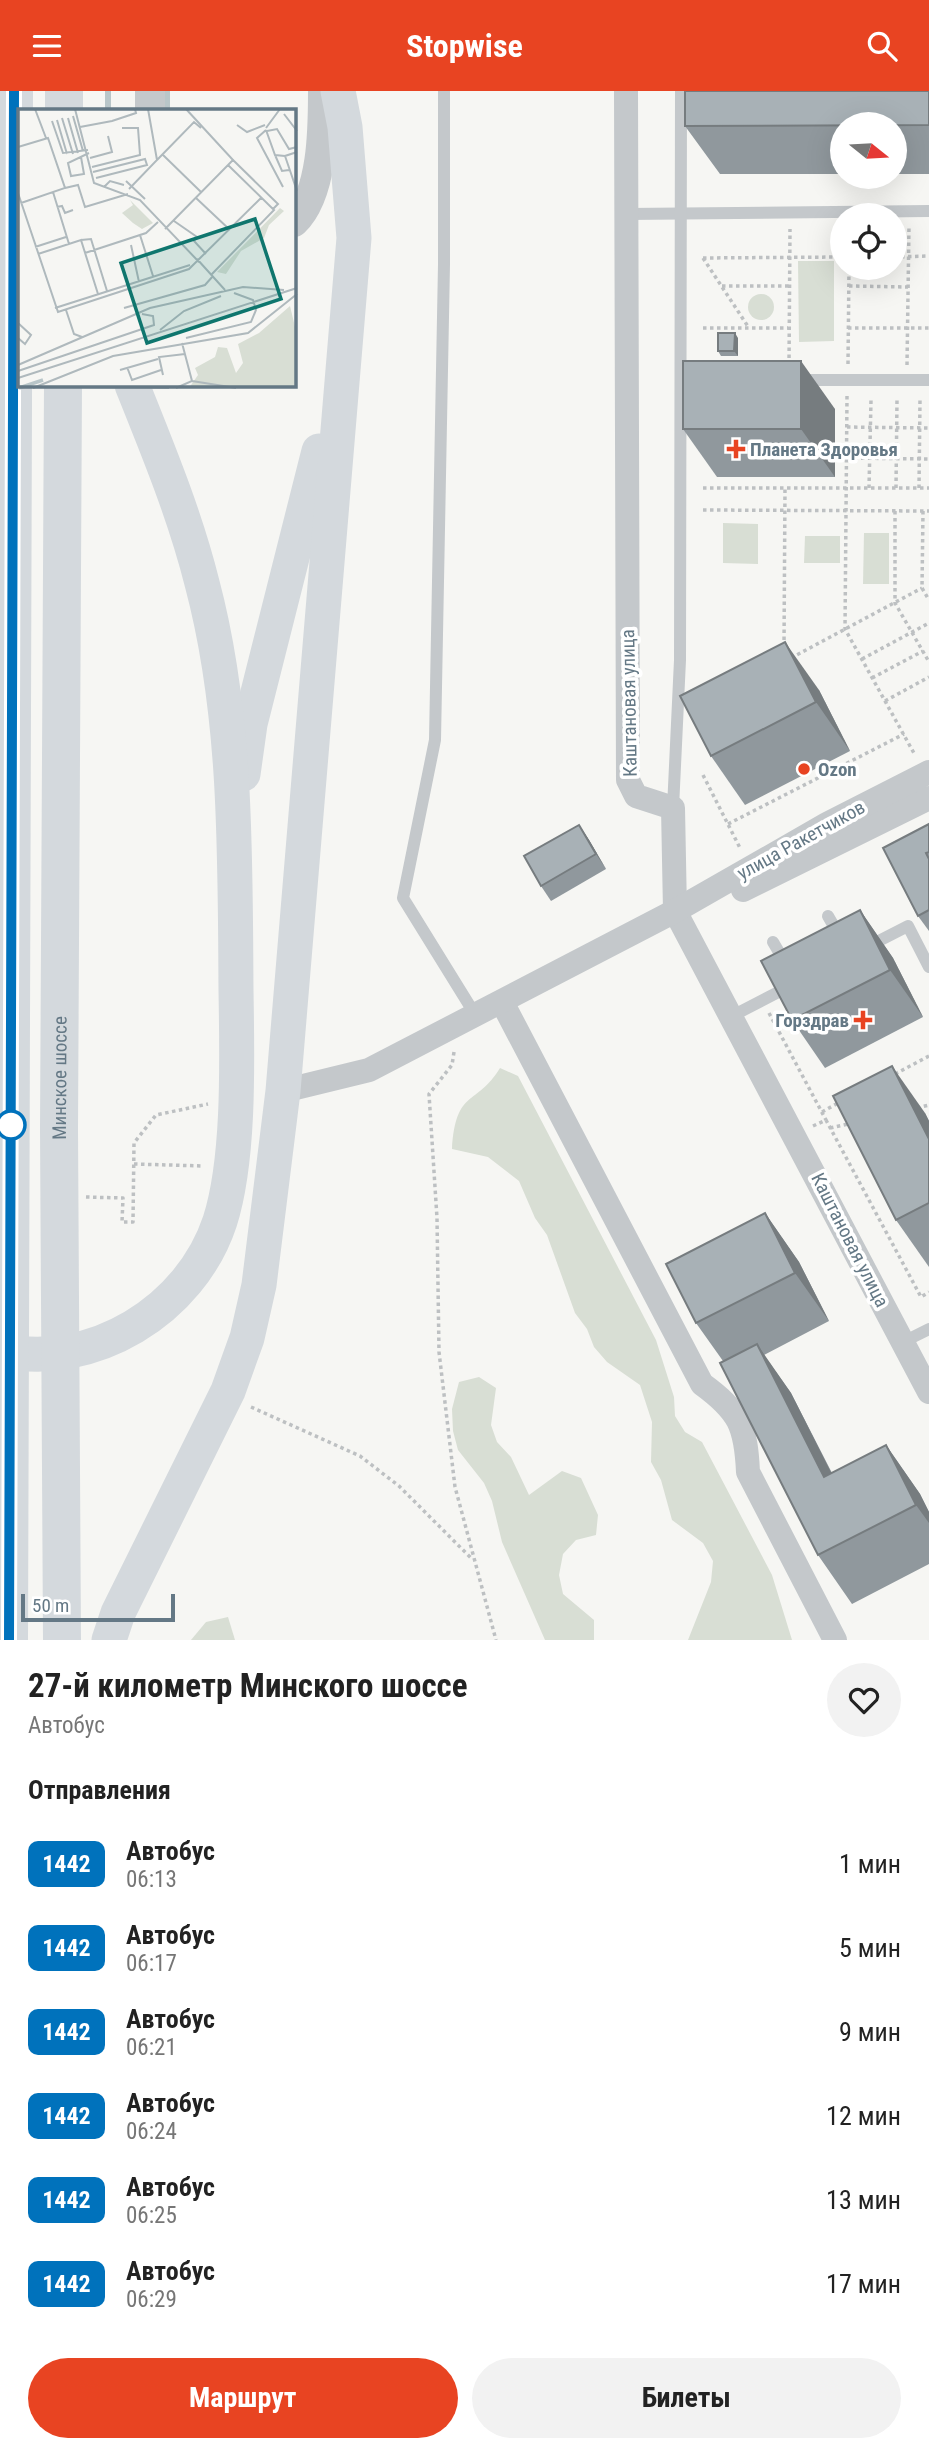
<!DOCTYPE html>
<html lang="ru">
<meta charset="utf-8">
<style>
:root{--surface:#fff;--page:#f2f2f2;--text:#222;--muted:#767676;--accent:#e84422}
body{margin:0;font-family:"Roboto Condensed",sans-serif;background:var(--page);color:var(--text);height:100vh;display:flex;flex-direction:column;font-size:26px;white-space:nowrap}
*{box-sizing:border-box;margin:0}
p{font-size:23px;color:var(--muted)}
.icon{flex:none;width:38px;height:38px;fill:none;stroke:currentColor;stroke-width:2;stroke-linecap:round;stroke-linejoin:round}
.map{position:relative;height:1549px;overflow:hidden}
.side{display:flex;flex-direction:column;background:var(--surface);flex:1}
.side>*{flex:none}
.badge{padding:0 14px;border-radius:10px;font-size:24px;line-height:46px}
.needle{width:46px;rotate:108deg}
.fabs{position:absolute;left:830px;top:21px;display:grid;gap:14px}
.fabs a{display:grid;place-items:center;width:77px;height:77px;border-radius:50%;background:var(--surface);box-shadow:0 7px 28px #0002;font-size:35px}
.scale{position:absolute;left:21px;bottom:18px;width:154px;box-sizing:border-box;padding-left:7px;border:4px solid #647885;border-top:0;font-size:19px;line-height:24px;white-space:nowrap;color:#647885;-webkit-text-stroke:5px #fff;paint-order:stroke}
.map>.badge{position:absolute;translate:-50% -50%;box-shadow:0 0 0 4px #fff}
h2{padding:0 28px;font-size:26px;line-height:63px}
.round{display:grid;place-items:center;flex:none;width:74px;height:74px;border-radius:37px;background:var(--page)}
.headline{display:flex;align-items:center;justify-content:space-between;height:119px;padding:0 28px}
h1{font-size:33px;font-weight:700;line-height:52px}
.action{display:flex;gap:14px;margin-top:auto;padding:14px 28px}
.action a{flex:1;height:80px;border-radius:42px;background:var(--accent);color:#fff;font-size:28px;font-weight:700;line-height:80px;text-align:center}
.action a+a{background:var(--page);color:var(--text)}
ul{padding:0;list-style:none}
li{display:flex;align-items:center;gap:21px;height:84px;padding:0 28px}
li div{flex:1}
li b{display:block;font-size:26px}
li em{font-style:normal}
li .badge{min-width:77px;font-weight:700;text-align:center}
header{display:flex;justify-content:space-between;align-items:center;height:91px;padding:0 28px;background:var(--accent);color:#fff;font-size:32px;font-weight:700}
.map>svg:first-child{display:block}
.green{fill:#d8ded4}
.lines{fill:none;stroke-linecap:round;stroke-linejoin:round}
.stream{stroke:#b9c6c9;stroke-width:6}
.path{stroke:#bdc0c2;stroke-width:3.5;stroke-dasharray:3.5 3.5;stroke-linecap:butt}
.service{stroke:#c4c8cb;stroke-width:12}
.minor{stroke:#c4c8cb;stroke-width:24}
.tertiary{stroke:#c4c8cb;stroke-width:30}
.secondary{stroke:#d4d9dd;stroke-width:35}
.trunk{stroke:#d4d9dd;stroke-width:38}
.wall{fill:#90989d}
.shaded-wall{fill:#767c7f}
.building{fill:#a8b1b6;stroke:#767c7f;stroke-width:2}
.line-casing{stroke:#fff;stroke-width:16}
.line{stroke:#0072bc;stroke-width:10}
.poi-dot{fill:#e84422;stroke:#fff;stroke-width:2.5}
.stop-dot{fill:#fff;stroke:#0072bc;stroke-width:3.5}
.labels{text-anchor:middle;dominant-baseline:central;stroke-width:7;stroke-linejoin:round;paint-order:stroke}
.poi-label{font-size:19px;font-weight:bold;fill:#647885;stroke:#fff;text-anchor:start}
.street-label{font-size:19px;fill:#647885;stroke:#fff}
.inset-river{fill:none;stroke:#b9c6c9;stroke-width:3.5}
.inset-road{fill:none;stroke:#afb9bd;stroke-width:2}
.view{fill:#0f766e;fill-opacity:0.15;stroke:#0f766e;stroke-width:3.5}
.inset-edge{fill:none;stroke:#647885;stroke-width:3.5}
</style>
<header><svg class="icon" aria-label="menu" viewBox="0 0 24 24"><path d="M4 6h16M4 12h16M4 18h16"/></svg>Stopwise<svg class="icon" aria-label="search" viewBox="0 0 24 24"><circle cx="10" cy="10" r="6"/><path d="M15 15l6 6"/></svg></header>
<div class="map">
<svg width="929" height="1549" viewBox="0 0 929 1549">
<rect width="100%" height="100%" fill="#f6f6f3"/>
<g class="green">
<polygon points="798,170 834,170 834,250 799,251"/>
<circle cx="761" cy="216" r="13"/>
<polygon points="723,432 758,433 758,473 723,472"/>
<polygon points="864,442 889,442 889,493 863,493"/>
<polygon points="805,445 840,445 840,472 804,472"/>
<path d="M500 977 518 985 656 1249 674 1306 675 1325 685 1341 702 1351 772 1484 792 1549H688L711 1491 713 1470 703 1452 672 1429 661 1389 651 1371 652 1331 640 1294 607 1271 594 1256 587 1238 575 1222 547 1144 535 1127 519 1090 488 1066 452 1058C456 997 476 1016 500 977Z"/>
<polygon points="479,1286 496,1297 491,1334 497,1351 511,1366 529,1404 562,1380 581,1387 598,1424 596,1444 576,1449 563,1463 559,1484 563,1503 594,1529 594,1549 545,1549 502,1451 492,1410 484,1392 458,1359 453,1340 452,1318 459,1291"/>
<polygon points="228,1526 235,1549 191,1549 206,1531"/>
</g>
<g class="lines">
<g class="stream">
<polyline points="108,19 108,0"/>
<polyline points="167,19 167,0"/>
</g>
<g class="path">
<polyline points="894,166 929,165"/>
<polyline points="703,167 842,166"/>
<polyline points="703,167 749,237"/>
<polyline points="722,195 790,195"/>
<polyline points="849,195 908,196"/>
<polyline points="703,237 788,237"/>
<polyline points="848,237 929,237"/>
<polyline points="848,273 849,177"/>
<polyline points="789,274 790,138"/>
<polyline points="907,274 909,134"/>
<polyline points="847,305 845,538 915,664"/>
<polyline points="847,336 929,337"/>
<polyline points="847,367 929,368"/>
<polyline points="703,397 929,397"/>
<polyline points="869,397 871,309"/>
<polyline points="896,397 897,309"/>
<polyline points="919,397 920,309"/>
<polyline points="703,419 929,420"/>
<polyline points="895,420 895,512 929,571"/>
<polyline points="923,420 922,497 929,509"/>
<polyline points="784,556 785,397"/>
<polyline points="791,567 922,497"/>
<polyline points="862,568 929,532"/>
<polyline points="872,587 923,560"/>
<polyline points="885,610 929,586"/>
<polyline points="703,684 740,757"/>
<polyline points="728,733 904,643"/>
<polyline points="769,922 826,1029"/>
<polyline points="454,961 452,974 429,1003 437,1127 439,1261 455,1396 496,1549"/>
<polyline points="895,983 929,965"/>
<polyline points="917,1017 929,1014"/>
<polyline points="822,1021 838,1012"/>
<polyline points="813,1035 826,1029 921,1206 929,1201"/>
<polyline points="830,1037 848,1033"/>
<polyline points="134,1073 204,1075"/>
<polyline points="86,1106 123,1107 122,1131 133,1131 134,1052 156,1024 208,1013"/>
<polyline points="251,1316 360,1365 399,1395 472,1468"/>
</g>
<g class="service">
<polyline points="444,0 444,173 435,649 403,807 476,925"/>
<polyline points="626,123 929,120"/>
<polyline points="800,289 929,289"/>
<polyline points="673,717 680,569 681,0"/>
<polyline points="828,825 840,846"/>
<polyline points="773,851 786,873"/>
<polyline points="865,857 908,835 929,876"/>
<polyline points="732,925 790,895"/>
<polyline points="903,1251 929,1238"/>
</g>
<g class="minor">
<polyline points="626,0 628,689 636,705 673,717 675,820 929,1301"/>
<polyline points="743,799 929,707"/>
<path d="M502 911 702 1293C739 1320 746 1335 748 1381L835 1549"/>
<polyline points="283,1000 369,979 675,820 827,733 929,681"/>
</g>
<g class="tertiary">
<polyline points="150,0 150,19"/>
<path d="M294 131C323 103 323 38 323 0"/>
</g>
<g class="secondary">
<polyline points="243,683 250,633 319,360"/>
<path d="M0 1259C92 1280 191 1219 220 1130 240 1067 237 966 236 899 235 764 237 623 202 492 185 424 158 359 132 294"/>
<polyline points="109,1549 118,1522 228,1300 247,1247 259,1194 283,1000 354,147 345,36 338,0"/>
</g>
<g class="trunk">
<polyline points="64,19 64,0"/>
<polyline points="9,1549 14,0"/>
<path id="s1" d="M62 1549 59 1038 63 294"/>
</g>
</g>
<g class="wall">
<polygon points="929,0 929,83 894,83 894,33 842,33 842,83 720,83 685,35"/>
<polygon points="738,247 738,265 721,265 718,260"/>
<polygon points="835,318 835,386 717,386 683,338"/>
<polygon points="819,599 850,660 745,714 711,665"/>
<polygon points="929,733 929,840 918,825"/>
<polygon points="579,734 589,749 606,778 551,810 541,795"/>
<polygon points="860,819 893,867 923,926 825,977 792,929"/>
<polygon points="925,1022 929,1030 929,1176 896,1129"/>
<polygon points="765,1122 799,1171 829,1230 764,1264 791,1302 832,1382 886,1354 920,1403 929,1421 929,1473 852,1513 818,1464 723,1270 696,1232"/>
</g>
<g class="shaded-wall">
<polygon points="735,242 738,247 738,265 734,260"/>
<polygon points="801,270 835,318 835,386 801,338"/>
<polygon points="785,551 819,599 850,660 816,611"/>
<polygon points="579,734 589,749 606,778 596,763"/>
<polygon points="860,819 893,867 923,926 890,879"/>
<polygon points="892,975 925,1022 929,1030 929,1048"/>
<polygon points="765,1122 799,1171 829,1230 795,1182"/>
<polygon points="757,1253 791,1302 858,1435 824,1386"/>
<polygon points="886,1354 920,1403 929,1421 929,1432 916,1414"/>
</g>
<g class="building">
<polygon points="685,0 929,0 929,34 685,35"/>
<polygon points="718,242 735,242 734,260 718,260"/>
<rect x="683" y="270" width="118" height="68"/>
<polygon points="785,551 816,611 711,665 680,605"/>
<polygon points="929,733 929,761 926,762 929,768 929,819 918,825 883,757"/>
<polygon points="579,734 596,763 541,795 524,765"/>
<polygon points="860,819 890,879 792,929 761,870"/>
<polygon points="892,975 929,1048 929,1112 896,1129 833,1005"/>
<polygon points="765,1122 795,1182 696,1232 666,1173"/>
<polygon points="757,1253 824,1386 886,1354 916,1414 818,1464 720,1272"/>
</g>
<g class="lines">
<g class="line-casing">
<polyline id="line" points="9,1549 14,0"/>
</g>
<use href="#line" class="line"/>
</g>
<g class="poi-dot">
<path d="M732.5 347.5h7v7h7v7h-7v7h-7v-7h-7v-7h7z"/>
<circle cx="804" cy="678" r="7"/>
<path d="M859.5 918.5h7v7h7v7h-7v7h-7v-7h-7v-7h7z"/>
</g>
<circle class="stop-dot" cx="11" cy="1034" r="14"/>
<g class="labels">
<g class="poi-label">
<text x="750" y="358">Планета Здоровья</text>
<text x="818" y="678">Ozon</text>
<text x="849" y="929" text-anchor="end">Горздрав</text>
</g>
<g class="street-label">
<text transform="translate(629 612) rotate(-91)">Каштановая улица</text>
<text transform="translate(801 749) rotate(-29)">улица Ракетчиков</text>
<text stroke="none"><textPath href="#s1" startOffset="562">Минское шоссе</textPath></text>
<text transform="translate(850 1149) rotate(63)">Каштановая улица</text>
</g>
</g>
<g transform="translate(18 18)">
<rect width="278" height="278" fill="#f6f6f3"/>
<path d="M112 91 135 114 124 120 115 114 104 104 115 96ZM262 99 266 102 251 116 246 129 223 142 208 165 199 163ZM272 197 278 222V278L171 279 180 266 177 259 197 248 200 238 209 239 218 264 225 254 220 235 241 224Z" fill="#d8ded4"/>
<path class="inset-river" d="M1 279 25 271"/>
<path class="inset-road" d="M17 0 28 29M57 0 76 74 122 91 181 153M266 5 279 22M55 7 65 42M44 9 55 45M50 9 60 44M39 11 49 45M34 12 45 44 70 41M219 16 229 23 247 16M62 18 94 12 118 4 117 0M248 19 262 0M248 21 239 29 265 78M248 21 257 46 267 47M249 22 259 20 271 40 279 38M0 38 30 29 47 79 3 94M279 43 267 47 279 82M144 45 183 83M257 46 264 62 271 61M63 48 66 65 53 67 50 54 71 44M72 49 94 43 90 27M139 51 176 13 183 19M215 51 260 95 255 100M74 58 122 46 120 19H104M75 63 127 50 129 56 78 69M108 72 127 90M86 78 92 72 106 76M47 79 60 76 67 98 110 85M111 80 139 51 130 0M35 83 51 135M0 84 40 203 171 160 244 88M178 89 212 121M39 98 44 97 47 104 55 101M156 112 179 128 176 132 188 145M147 120 215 51 168 0M122 126 135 167M63 131 73 130 89 182M113 136 121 173M17 138 48 128M67 144 128 124 140 113M20 145 63 131 80 185M179 150 207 181M194 165 256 101 210 56M37 199 172 156M106 199 187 176 195 167M48 201 56 225 64 228M0 214 13 226 7 235 0 229M142 221 166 202 203 187M168 229 233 213 238 201 235 191 216 184M0 256 132 199 225 178 266 181M109 258 114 271 143 261M102 261 140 250M0 262 136 216 135 207 124 205M145 266 141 248 167 245M0 269 279 179M174 272 218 279M52 278 151 279M15 279 95 247 230 224 279 185M158 279 174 272 164 234"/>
<path class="view" d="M237 110 263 190 129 234 103 154Z"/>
<rect width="278" height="278" class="inset-edge"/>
</g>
</svg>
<div class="fabs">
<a><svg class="needle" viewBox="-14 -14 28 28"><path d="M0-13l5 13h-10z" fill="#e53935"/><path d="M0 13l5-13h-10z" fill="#767676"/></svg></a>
<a><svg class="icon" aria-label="locate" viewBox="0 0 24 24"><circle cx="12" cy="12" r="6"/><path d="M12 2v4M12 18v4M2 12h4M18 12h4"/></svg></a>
</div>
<div class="scale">50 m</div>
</div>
<section class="side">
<div class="headline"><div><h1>27-й километр Минского шоссе</h1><p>Автобус</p></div><a class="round"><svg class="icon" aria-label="heart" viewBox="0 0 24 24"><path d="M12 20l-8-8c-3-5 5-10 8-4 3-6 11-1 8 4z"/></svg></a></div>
<h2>Отправления</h2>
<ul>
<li><span class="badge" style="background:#0072bc;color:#fff">1442</span><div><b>Автобус</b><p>06:13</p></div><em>1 мин</em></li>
<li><span class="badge" style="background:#0072bc;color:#fff">1442</span><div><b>Автобус</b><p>06:17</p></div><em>5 мин</em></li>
<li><span class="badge" style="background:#0072bc;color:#fff">1442</span><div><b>Автобус</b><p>06:21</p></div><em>9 мин</em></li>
<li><span class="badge" style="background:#0072bc;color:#fff">1442</span><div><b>Автобус</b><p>06:24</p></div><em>12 мин</em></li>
<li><span class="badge" style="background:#0072bc;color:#fff">1442</span><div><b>Автобус</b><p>06:25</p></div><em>13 мин</em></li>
<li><span class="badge" style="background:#0072bc;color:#fff">1442</span><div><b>Автобус</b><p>06:29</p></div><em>17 мин</em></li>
</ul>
<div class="action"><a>Маршрут</a><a>Билеты</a></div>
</section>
